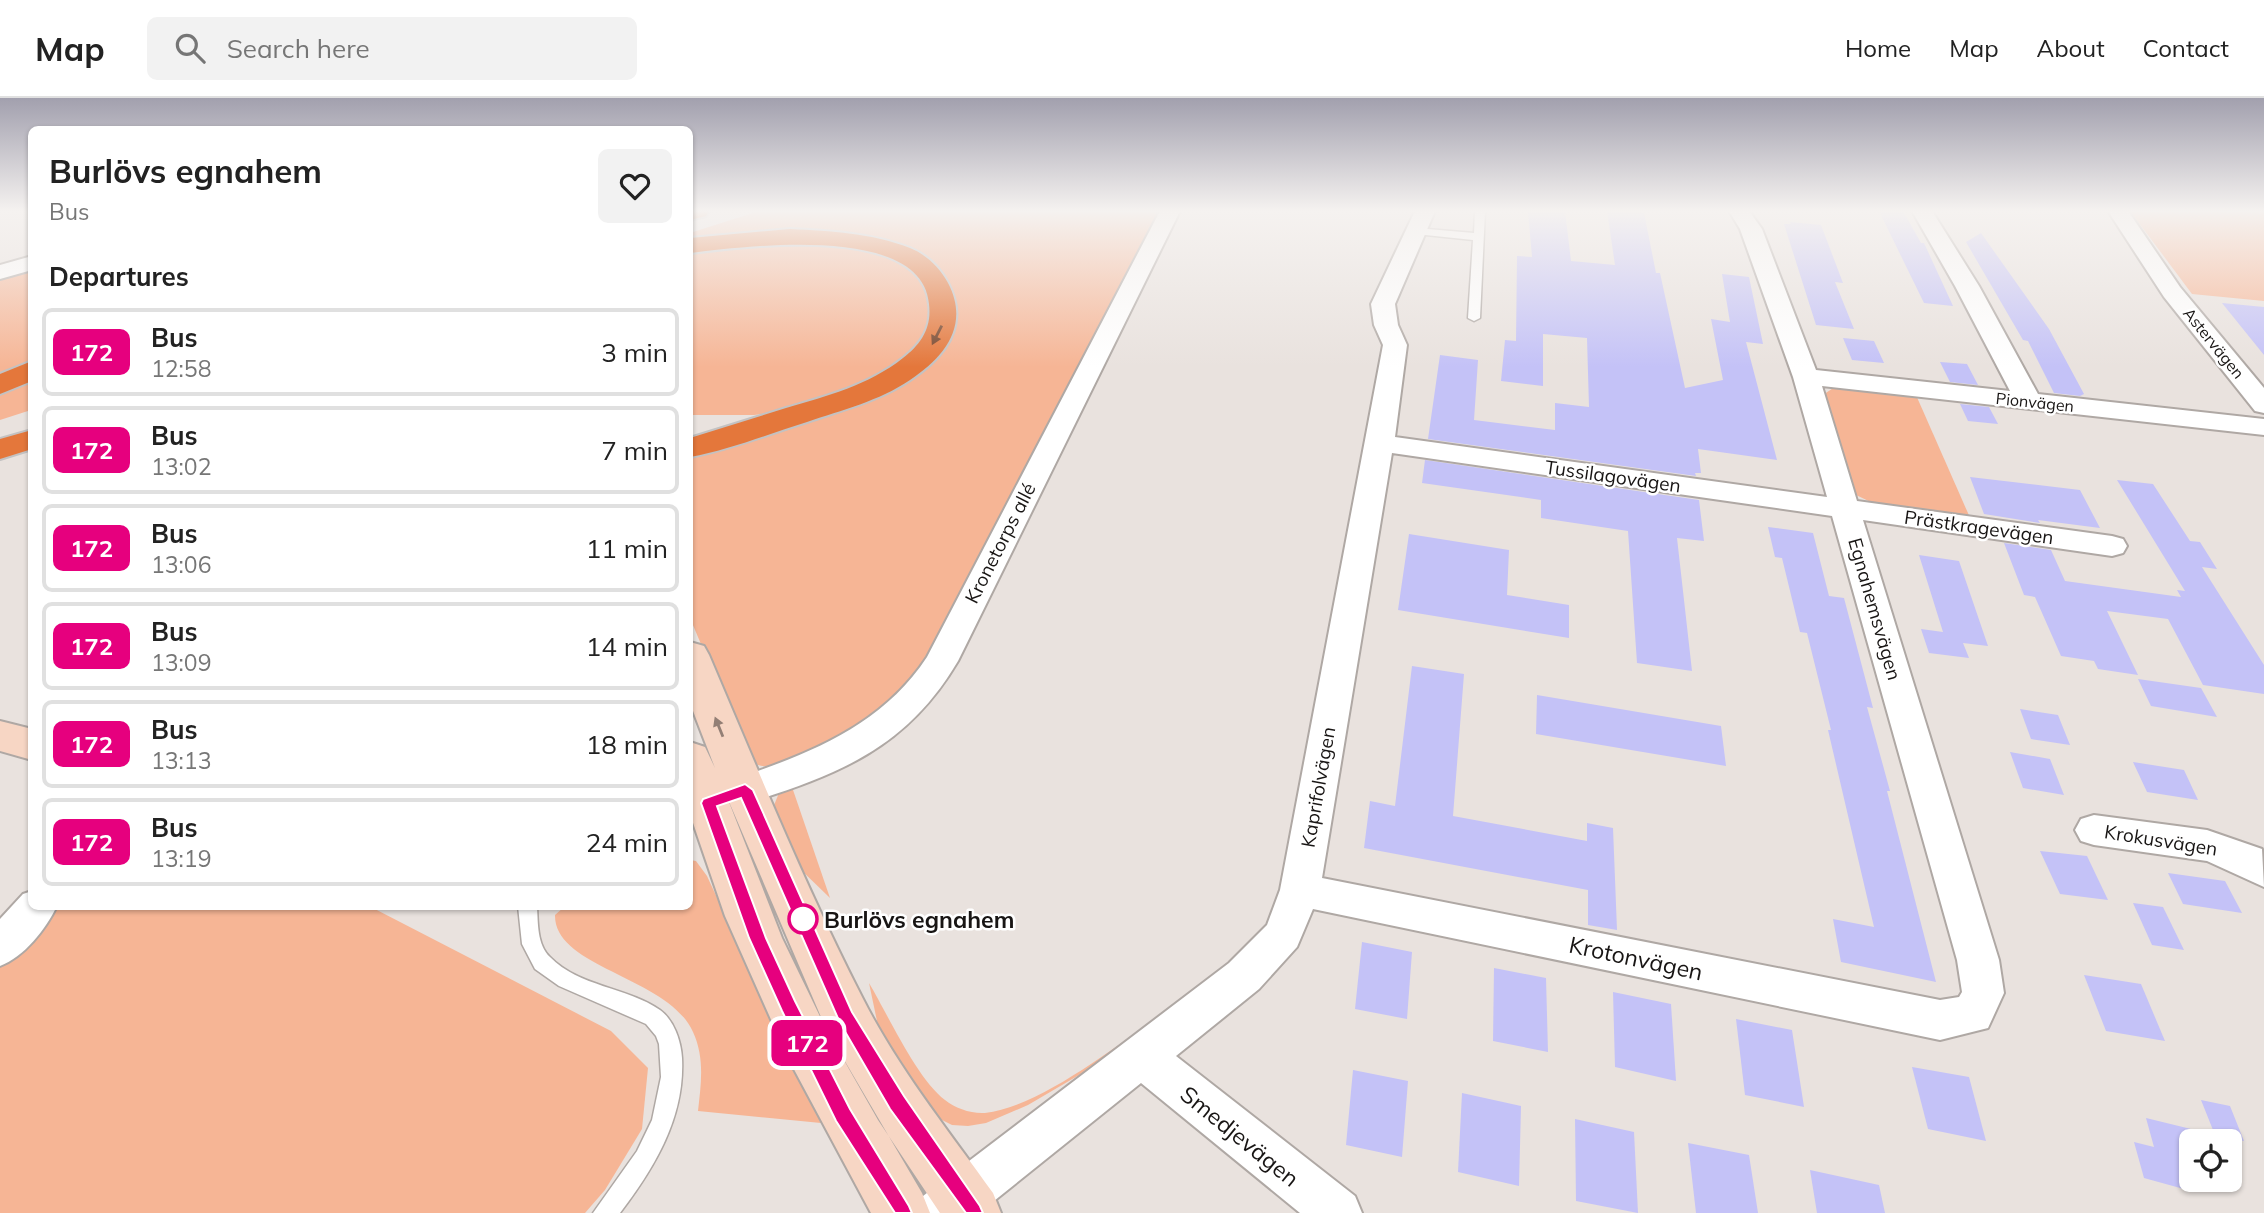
<!DOCTYPE html>
<meta charset="utf-8">
<style>
:root{--surface:#fff;--page:#f2f2f2;--text:#222;--muted:#767676;--line:#e0e0e0}
body{margin:0;font-family:Mulish,sans-serif;background:var(--page);color:var(--text);height:100vh;display:flex;flex-direction:column;font-size:26px;white-space:nowrap}
*{box-sizing:border-box;margin:0}
p{font-size:23px;color:var(--muted)}
.icon{flex:none;width:38px;height:38px;fill:none;stroke:currentColor;stroke-width:2;stroke-linecap:round;stroke-linejoin:round}
.map{position:relative;flex:1;overflow:hidden}
.sheet{position:absolute;left:28px;top:28px;width:665px;height:784px;display:flex;flex-direction:column;background:var(--surface);border-radius:10px;box-shadow:0 2px 5px #0004}
.sheet>*{flex:none}
.badge{padding:0 14px;border-radius:10px;font-size:24px;line-height:46px}
.buttons{position:absolute;left:2179px;top:1031px;display:grid;gap:14px}
.buttons a{display:grid;place-items:center;width:63px;height:63px;border-radius:10px;background:var(--surface);box-shadow:0 2px 5px #0004;font-size:35px}
.map>.badge{position:absolute;translate:-50% -50%;box-shadow:0 0 0 4px #fff}
h2{padding:0 21px;font-size:26px;line-height:63px}
.round{display:grid;place-items:center;flex:none;width:74px;height:74px;border-radius:10px;background:var(--page)}
.summary{display:flex;align-items:center;justify-content:space-between;height:119px;padding:0 21px}
h1{font-size:33px;font-weight:700;line-height:52px}
ul{padding:0;list-style:none}
li{display:flex;align-items:center;gap:21px;height:88px;margin:0 14px 10px;padding:0 7px;border:4px solid var(--line);border-radius:10px}
li div{flex:1}
li b{display:block;font-size:26px}
li em{font-style:normal}
li .badge{min-width:77px;font-weight:700;text-align:center}
header{display:flex;align-items:center;gap:42px;box-sizing:border-box;height:98px;padding:0 35px;background:var(--surface);border-bottom:2px solid var(--line)}
header strong{font-size:33px}
nav{display:flex;gap:38px;margin-inline-start:auto;font-size:24px}
.search{width:490px;height:63px;background:var(--page);display:flex;align-items:center;gap:18px;box-sizing:border-box;padding:0 24px;border-radius:10px;color:var(--muted);font-size:26px}
.map>svg:first-child{display:block}
.green{fill:#f6b595}
.building{fill:#c4c2f7}
.lines{fill:none;stroke-linecap:round;stroke-linejoin:round}
.lane-casing{stroke:#afa8a4;stroke-width:3}
.street-casing{stroke:#afa8a4;stroke-width:4}
.secondary-casing{stroke:#afa8a4;stroke-width:4}
.highway-casing{stroke:#c3c2c2;stroke-width:4}
.lane{fill:#fff;fill-rule:evenodd}
.street{fill:#fff;fill-rule:evenodd}
.secondary{fill:#f7d6c4;fill-rule:evenodd}
.highway{fill:#e4773b;fill-rule:evenodd}
.oneway{fill:#744126}
.oneway2{fill:#937f75}
.line{fill:#e6007e;stroke:#fff;stroke-width:2}
.stop-dot{fill:#fff;stroke:#e6007e;stroke-width:3.5}
.labels{text-anchor:middle;dominant-baseline:central;stroke-width:5;stroke-linejoin:round;paint-order:stroke}
.far-street-label{font-size:16px;fill:#181514;stroke:#fff}
.street-label{font-size:19px;fill:#181514;stroke:#fff}
.near-stop-label{font-size:23px;font-weight:bold;fill:#181514;stroke:#fff;text-anchor:start}
.near-street-label{font-size:23px;fill:#181514;stroke:#fff}
</style>
<header>
<strong>Map</strong>
<div class="search"><svg class="icon" aria-label="search" viewBox="0 0 24 24"><circle cx="10" cy="10" r="6"/><path d="M15 15l6 6"/></svg>Search here</div>
<nav><a>Home</a><a>Map</a><a>About</a><a>Contact</a></nav>
</header>
<div class="map">
<svg width="2264" height="1115" viewBox="0 0 2264 1115">
<rect width="100%" height="100%" fill="#e9e2de"/>
<g class="green">
<path d="M759 113H1163L935 547C924 565 913 586 898 601 865 634 817 649 776 668 763 669 755 669 748 658L690 520V357L841 311 954 229C966 158 906 158 855 148 831 143 805 135 781 133 751 130 719 139 690 144V135Z"/>
<polygon points="2130,113 2264,113 2264,203 2192,196"/>
<polygon points="720,146 856,147 899,162 924,182 934,223 914,254 875,282 784,313 754,317 690,317 690,152"/>
<polygon points="31,173 31,264 0,279 0,182"/>
<polygon points="31,284 31,312 0,322 0,297"/>
<polygon points="1836,288 1916,297 1971,422 1881,409 1854,396 1823,297"/>
<polygon points="792,689 830,800 796,767 772,712 779,695"/>
<path d="M690 762 696 763 707 778 821 1025 698 1013C701 986 705 960 693 934 669 879 554 870 555 817L564 809 690 808Z"/>
<polygon points="54,809 371,809 611,933 648,970 642,1031 605,1092 585,1115 0,1115 0,869"/>
<path d="M869 885C888 917 917 981 945 1002 955 1010 971 1016 985 1015 1043 1008 1117 946 1166 914L1120 953 1028 1007 986 1025 968 1028 952 1027 938 1020 881 942Z"/>
</g>
<g class="building">
<polygon points="1528,113 1565,113 1571,163 1615,167 1607,113 1644,115 1656,175 1660,175 1685,290 1723,282 1711,221 1730,224 1722,176 1749,179 1763,246 1746,244 1777,362 1698,351 1701,375 1695,375 1696,378 1428,341 1440,257 1478,262 1474,322 1555,332 1555,305 1589,309 1587,240 1543,236 1543,288 1501,283 1505,242 1516,243 1517,158 1532,159"/>
<polygon points="1879,113 1903,113 1921,145 1924,145 1953,208 1924,205"/>
<polygon points="1790,124 1821,127 1843,185 1835,184 1854,231 1816,227 1784,126 1791,126"/>
<polygon points="1981,135 2049,231 2084,296 2080,298 2054,295 2028,243 2023,242 1966,144"/>
<polygon points="2222,205 2264,209 2264,257"/>
<polygon points="1843,240 1874,243 1884,265 1852,262"/>
<polygon points="1940,264 1967,266 1978,287 1950,284"/>
<polygon points="1960,306 1989,309 1998,326 1968,323"/>
<polygon points="1425,362 1699,402 1704,443 1677,440 1692,573 1637,565 1628,433 1541,420 1541,402 1422,385"/>
<polygon points="1970,379 2080,392 2100,430 2038,422 2040,425 1984,416"/>
<polygon points="2117,382 2153,386 2190,443 2200,444 2217,471 2202,469 2264,567 2264,596 2203,587 2168,521 2107,513 2138,577 2098,571 2094,563 2061,558 2035,499 2024,497 2004,445 2051,452 2065,483 2181,499 2177,492 2185,493"/>
<polygon points="1768,429 1813,435 1829,498 1844,500 1873,610 1867,609 1890,693 1887,693 1936,884 1841,864 1833,821 1874,829 1828,632 1831,632 1807,535 1800,534 1782,460 1775,459"/>
<polygon points="1409,436 1509,452 1507,497 1569,507 1569,540 1398,512"/>
<polygon points="1919,457 1959,463 1988,548 1963,545 1969,560 1929,555 1921,531 1943,534"/>
<polygon points="1412,568 1464,576 1453,718 1587,743 1587,725 1613,730 1617,832 1588,827 1588,792 1364,750 1370,703 1395,708"/>
<polygon points="2138,581 2201,590 2217,619 2151,608"/>
<polygon points="1537,597 1721,628 1726,668 1536,636"/>
<polygon points="2020,611 2058,617 2070,647 2031,641"/>
<polygon points="2010,654 2050,661 2064,697 2023,690"/>
<polygon points="2133,664 2184,672 2198,702 2147,694"/>
<polygon points="2040,753 2087,758 2108,802 2060,796"/>
<polygon points="2168,775 2225,783 2242,815 2183,806"/>
<polygon points="2133,805 2163,809 2184,852 2152,847"/>
<polygon points="1362,844 1412,854 1407,921 1355,911"/>
<polygon points="1494,870 1546,880 1548,954 1493,943"/>
<polygon points="2084,877 2141,886 2165,943 2106,933"/>
<polygon points="1613,894 1671,906 1676,983 1615,969"/>
<polygon points="1736,921 1792,932 1804,1009 1745,997"/>
<polygon points="1912,969 1969,979 1986,1043 1928,1031"/>
<polygon points="1353,972 1408,983 1402,1059 1346,1047"/>
<polygon points="1462,995 1521,1008 1519,1088 1458,1074"/>
<polygon points="2201,1002 2230,1008 2244,1043 2215,1037"/>
<polygon points="2146,1020 2191,1031 2191,1093 2144,1080 2134,1044 2154,1049"/>
<polygon points="1575,1021 1634,1034 1638,1115 1576,1103"/>
<polygon points="1688,1045 1749,1057 1758,1115 1696,1115"/>
<polygon points="1810,1072 1879,1087 1885,1115 1817,1115"/>
</g>
<g class="lines">
<g class="lane-casing">
<g id="lane">
<polygon points="1475,113 1485,113 1480,220 1474,223 1468,220 1473,142 1416,136 1411,133 1416,130 1474,135"/>
<path d="M518 808H537C538 825 537 847 550 859 579 889 627 889 660 912 674 922 681 943 682 960 685 1019 655 1069 620 1115H593L637 1053 652 1022 661 979 659 946 656 938 646 926 559 888 535 871 522 846Z"/>
</g>
</g>
<g class="street-casing">
<g id="street">
<path d="M1160 113H1180L958 563C906 651 839 676 745 706L732 702 727 692 732 682C808 656 881 629 927 559Z"/>
<path d="M1415 113H1435L1395 206 1398 227 1407 247 1395 339 1827 399 1793 279 1740 131 1729 113H1749L1762 131 1816 272 2010 293 1955 188 1912 113H1932L1979 188 2038 296 2264 321V337L1822 288 1857 403 2112 438 2123 441 2127 448 2123 455 2112 458 1863 422 1999 862 2004 895 1988 930 1940 942 1313 811 1297 849 1259 891 1176 958 1355 1098 1362 1115H1300L1141 985 979 1115H916L923 1098 1229 865 1267 827 1280 792 1383 247 1374 227 1371 206ZM1392 355 1832 418 1957 862 1962 894 1959 899 1940 902 1322 780Z"/>
<polygon points="2108,113 2128,113 2180,189 2264,290 2264,315 2255,313 2164,199"/>
<polygon points="32,158 32,172 0,181 0,167"/>
<polygon points="2094,717 2207,732 2262,751 2264,789 2207,763 2094,747 2081,743 2075,732 2081,721"/>
<path d="M32 793V808H57C46 831 24 859 0 868V821L23 796Z"/>
</g>
</g>
<g class="secondary-casing">
<g id="secondary">
<path d="M690 544 704 548 709 557C758 672 806 790 863 901 898 970 948 1032 993 1095L1001 1115H940L878 1022 829 936 922 1095 930 1115H871L789 962 725 818 690 716V644L705 649 715 670 690 605ZM727 699 821 919 828 935 782 840Z"/>
<polygon points="0,623 32,631 32,662 0,653"/>
</g>
</g>
<g class="highway-casing">
<g id="highway">
<polygon points="690,113 709,113 706,118 690,122"/>
<path d="M790 131C831 133 871 135 910 150 927 157 940 170 948 185 970 227 945 259 910 282 879 303 842 312 807 324 768 336 729 352 690 359V340C722 330 754 320 786 310 827 298 869 287 903 260 921 246 932 230 929 206 922 124 742 149 690 155V140Z"/>
<polygon points="32,263 32,283 0,296 0,276"/>
<polygon points="32,332 32,351 0,361 0,341"/>
</g>
</g>
<use href="#lane" class="lane"/>
<use href="#street" class="street"/>
<use href="#secondary" class="secondary"/>
<use href="#highway" class="highway"/>
</g>
<defs><path id="oneway-solid" d="M-6-.8H1V-3.2L6.5 0L1 3.2V.8H-6Z" transform="scale(1.75)"/></defs>
<use class="oneway" href="#oneway-solid" transform="translate(937 237) rotate(117)"/>
<use class="oneway2" href="#oneway-solid" transform="translate(719 629) rotate(-112)"/>
<linearGradient id="sky" x2="0" y2="1"><stop stop-color="#a2a0ae"/><stop offset="0.42" stop-color="#f5f2f0"/><stop offset="1" stop-color="#f5f2f0" stop-opacity="0"/></linearGradient>
<rect width="2264" height="269" fill="url(#sky)"/>
<polygon class="line" points="745,686 753,692 852,914 904,998 980,1108 983,1115 966,1115 890,1011 840,925 741,700 717,708 766,840 795,903 850,1011 909,1108 912,1115 895,1115 836,1023 782,913 749,840 701,705 703,701"/>
<circle class="stop-dot" cx="803" cy="821" r="14"/>
<g class="labels">
<g class="far-street-label">
<text transform="translate(2214 245) rotate(51)">Astervägen</text>
<text transform="translate(2035 304) rotate(6)">Pionvägen</text>
</g>
<g class="street-label">
<text transform="translate(1613 378) rotate(8)">Tussilagovägen</text>
<text transform="translate(1979 429) rotate(8)">Prästkragevägen</text>
<text transform="translate(1000 445) rotate(-63)">Kronetorps allé</text>
<text transform="translate(1875 511) rotate(74)">Egnahemsvägen</text>
<text transform="translate(1318 689) rotate(-80)">Kaprifolvägen</text>
<text transform="translate(2161 742) rotate(9)">Krokusvägen</text>
</g>
<g class="near-stop-label">
<text x="824" y="821">Burlövs egnahem</text>
</g>
<g class="near-street-label">
<text transform="translate(1636 860) rotate(12)">Krotonvägen</text>
<text transform="translate(1240 1038) rotate(39)">Smedjevägen</text>
</g>
</g>
</svg>
<div class="buttons">
<a><svg class="icon" aria-label="locate" viewBox="0 0 24 24"><circle cx="12" cy="12" r="6"/><path d="M12 2v4M12 18v4M2 12h4M18 12h4"/></svg></a>
</div>
<b class="badge" style="left:807px;top:945px;background:#e6007e;color:#fff">172</b>
<section class="sheet">
<div class="summary"><div><h1>Burlövs egnahem</h1><p>Bus</p></div><a class="round"><svg class="icon" aria-label="heart" viewBox="0 0 24 24"><path d="M12 20l-8-8c-3-5 5-10 8-4 3-6 11-1 8 4z"/></svg></a></div>
<h2>Departures</h2>
<ul>
<li><span class="badge" style="background:#e6007e;color:#fff">172</span><div><b>Bus</b><p>12:58</p></div><em>3 min</em></li>
<li><span class="badge" style="background:#e6007e;color:#fff">172</span><div><b>Bus</b><p>13:02</p></div><em>7 min</em></li>
<li><span class="badge" style="background:#e6007e;color:#fff">172</span><div><b>Bus</b><p>13:06</p></div><em>11 min</em></li>
<li><span class="badge" style="background:#e6007e;color:#fff">172</span><div><b>Bus</b><p>13:09</p></div><em>14 min</em></li>
<li><span class="badge" style="background:#e6007e;color:#fff">172</span><div><b>Bus</b><p>13:13</p></div><em>18 min</em></li>
<li><span class="badge" style="background:#e6007e;color:#fff">172</span><div><b>Bus</b><p>13:19</p></div><em>24 min</em></li>
</ul>
</section>
</div>
